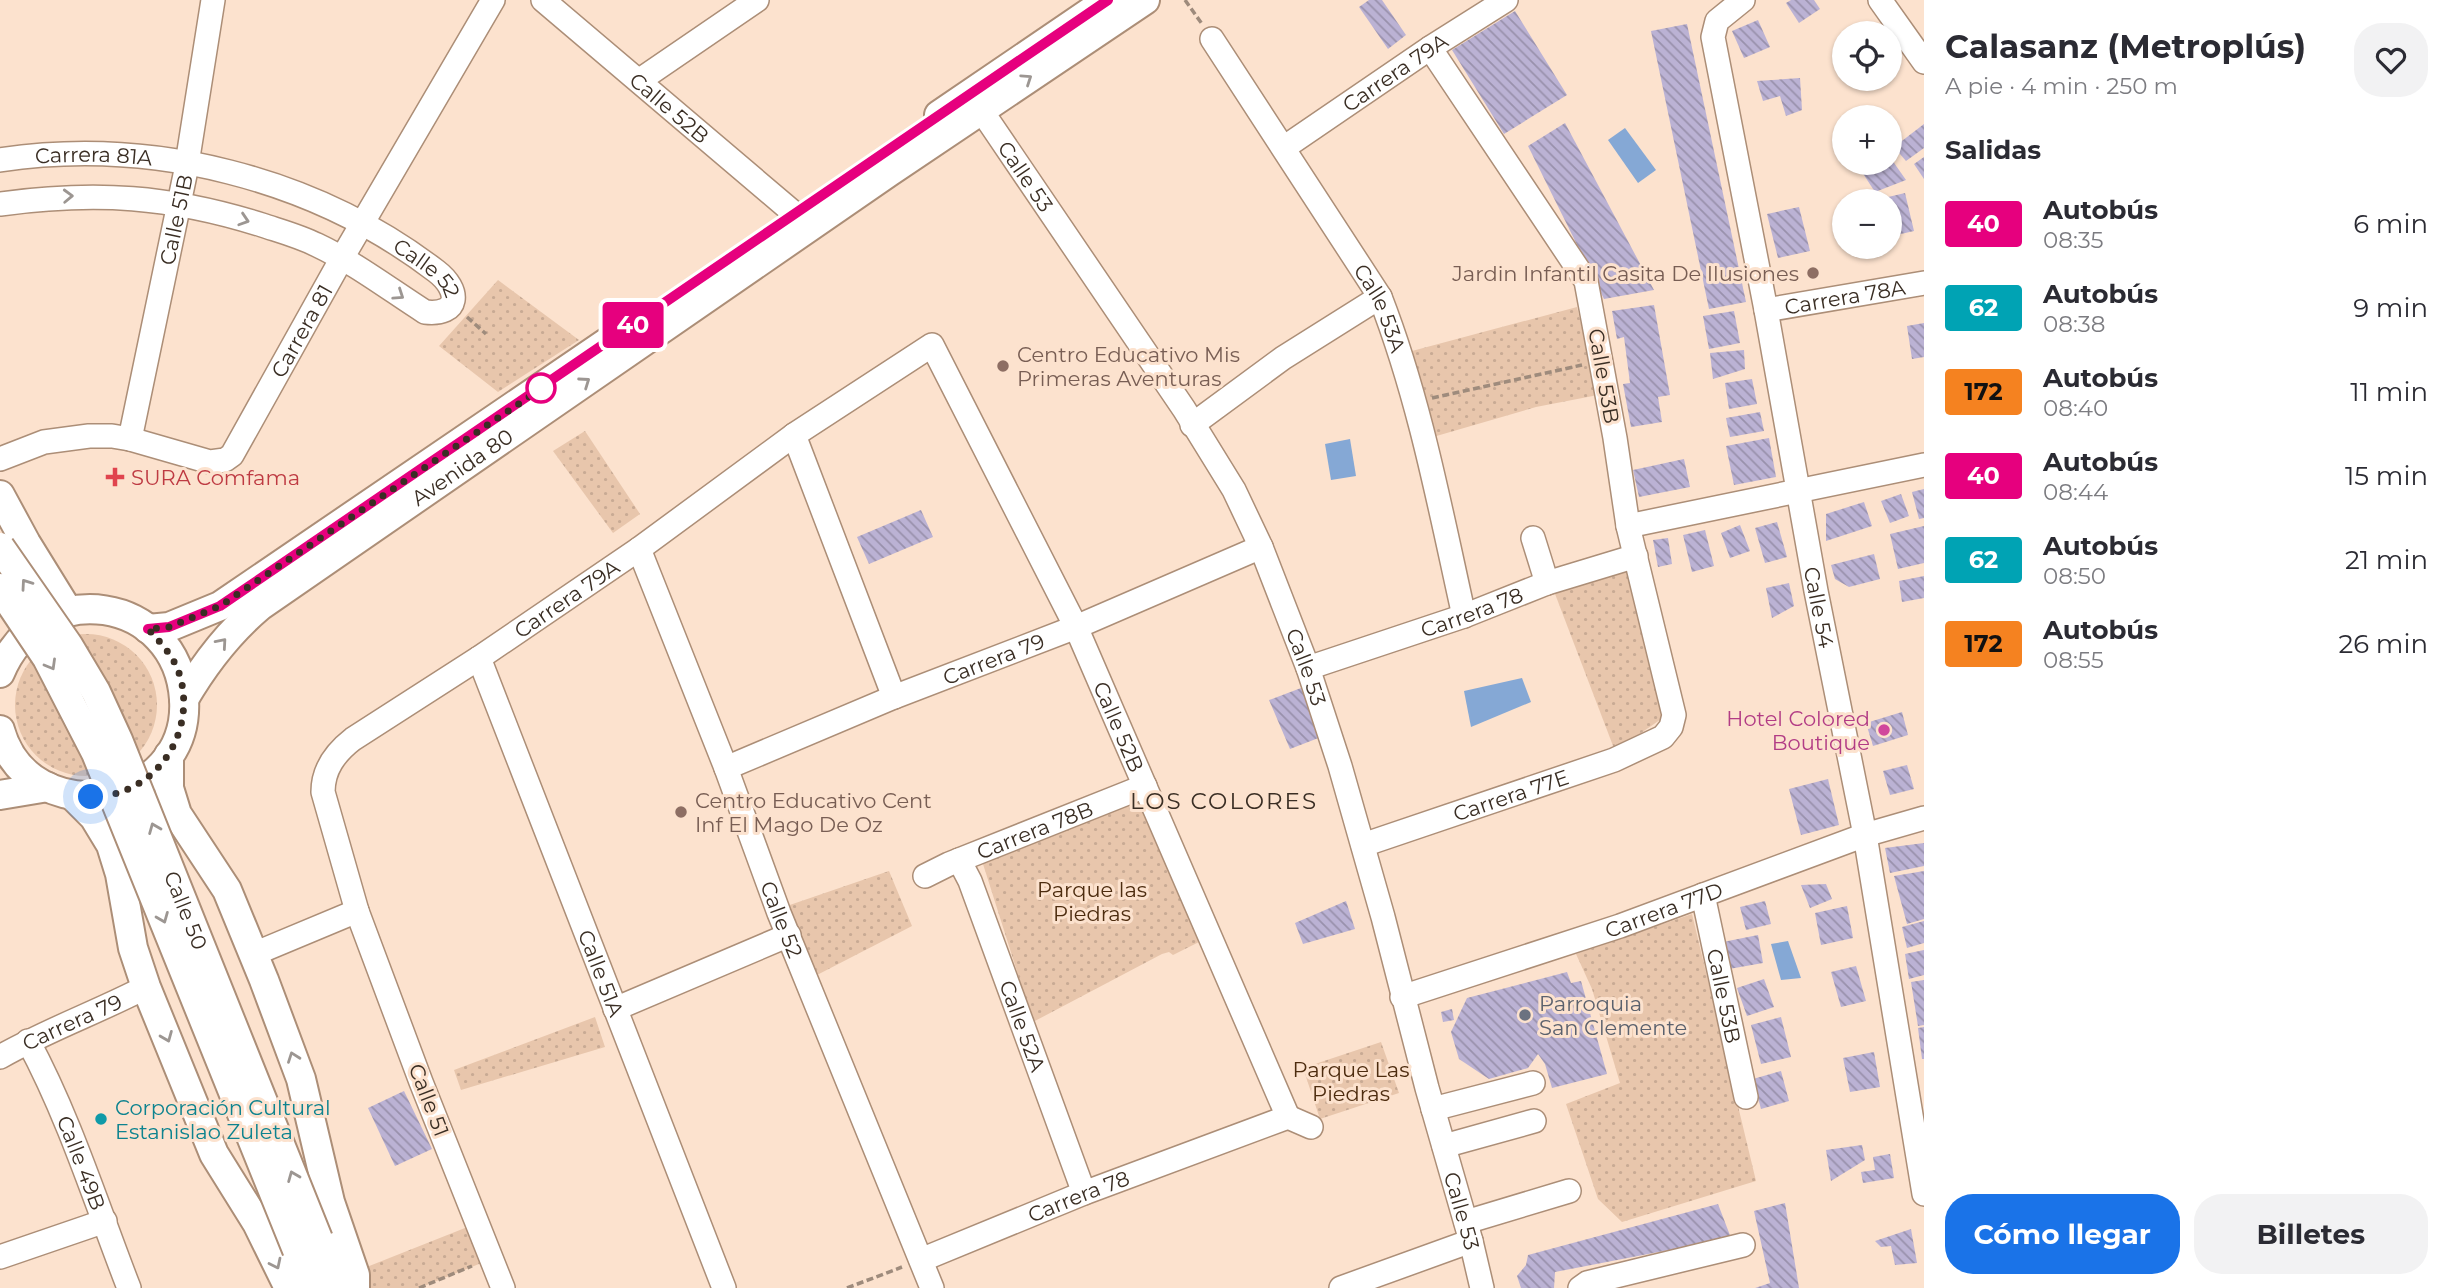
<!DOCTYPE html>
<html lang="es">
<meta charset="utf-8">
<style>
:root{--surface:#fff;--page:#f2f2f3;--text:#2b2b33;--muted:#7c7c81;--accent:#1a73e8}
body{margin:0;font-family:Montserrat,sans-serif;background:var(--page);color:var(--text);height:100vh;display:flex;flex-direction:column;font-size:26px;white-space:nowrap}
*{box-sizing:border-box;margin:0}
p{font-size:23px;color:var(--muted)}
.icon{flex:none;width:38px;height:38px;fill:none;stroke:currentColor;stroke-width:2;stroke-linecap:round;stroke-linejoin:round}
.map{position:relative;flex:1;overflow:hidden}
.panel{display:flex;flex-direction:column;background:var(--surface);width:525px}
.panel>*{flex:none}
.badge{padding:0 14px;border-radius:5px;font-size:24px;line-height:46px}
.tools{position:absolute;left:1832px;top:21px;display:grid;gap:14px}
.tools a{display:grid;place-items:center;width:70px;height:70px;border-radius:50%;background:var(--surface);box-shadow:0 2px 5px #0004;font-size:35px}
.you{position:absolute;width:35px;height:35px;margin:-18px;border:5px solid #fff;border-radius:50%;background:#1a73e8;box-shadow:0 0 0 10px #1a73e833}
.map>.badge{position:absolute;translate:-50% -50%;box-shadow:0 0 0 4px #fff}
h2{padding:0 21px;font-size:26px;line-height:63px}
.round{display:grid;place-items:center;flex:none;width:74px;height:74px;border-radius:28px;background:var(--page)}
.head{display:flex;align-items:center;justify-content:space-between;height:119px;padding:0 21px}
h1{font-size:33px;font-weight:700;line-height:52px}
.cta{display:flex;gap:14px;margin-top:auto;padding:14px 21px}
.cta a{flex:1;height:80px;border-radius:28px;background:var(--accent);color:#fff;font-size:28px;font-weight:700;line-height:80px;text-align:center}
.cta a+a{background:var(--page);color:var(--text)}
ul{padding:0;list-style:none}
li{display:flex;align-items:center;gap:21px;height:84px;padding:0 21px}
li div{flex:1}
li b{display:block;font-size:26px}
li em{font-style:normal}
li .badge{min-width:77px;font-weight:700;text-align:center}
main{display:flex;flex:1;min-height:0}
.map>svg:first-child{display:block}
.grass{fill:url(#grass-dots)}
.water{fill:#85a8d5}
.building{fill:url(#building-back-hatch)}
.lines{fill:none;stroke-linecap:round;stroke-linejoin:round}
.minor-casing{stroke:#ac8e77;stroke-width:26}
.major-casing{stroke:#ac8e77;stroke-width:32}
.path{stroke:#9e8b7c;stroke-width:3.5;stroke-dasharray:7 3.5;stroke-linecap:butt}
.minor{stroke:#fff;stroke-width:23}
.major{stroke:#fff;stroke-width:28}
.major-bridge-casing{stroke:#ac8e77;stroke-width:32;stroke-linecap:butt}
.major-bridge{stroke:#fff;stroke-width:28}
.oneway{stroke:#9c9692}
.line-casing{stroke:#fff;stroke-width:16}
.line{stroke:#e6007e;stroke-width:10}
.walk{stroke:#3a2e24;stroke-width:7;stroke-dasharray:0 12.6}
.education-dot{fill:#8d6e63;stroke:#fce2ce;stroke-width:2.5}
.stop-dot{fill:#fff;stroke:#e6007e;stroke-width:3.5}
.health-dot{fill:#e0444e;stroke:#fce2ce;stroke-width:2.5}
.hotel-dot{fill:#d1479c;stroke:#fce2ce;stroke-width:2.5}
.worship-dot{fill:#6b7280;stroke:#fce2ce;stroke-width:2.5}
.culture-dot{fill:#0f9aa8;stroke:#fce2ce;stroke-width:2.5}
.labels{text-anchor:middle;dominant-baseline:central;stroke-width:6;stroke-linejoin:round;paint-order:stroke}
.street-label{font-size:21px;fill:#3a2e24;stroke:#fce2ce}
.education-label{font-size:21px;fill:#785e54;stroke:#fce2ce;text-anchor:start}
.health-label{font-size:21px;fill:#be3a42;stroke:#fce2ce;text-anchor:start}
.hotel-label{font-size:21px;fill:#b23c85;stroke:#fce2ce;text-anchor:end}
.park-label{font-size:21px;fill:#4d2c0f;stroke:#fce2ce}
.worship-label{font-size:21px;fill:#5b616d;stroke:#fce2ce;text-anchor:start}
.culture-label{font-size:21px;fill:#0d838f;stroke:#fce2ce;text-anchor:start}
.neighbourhood-label{font-size:23px;letter-spacing:2px;fill:#3a2e24;stroke:#fce2ce}
</style>
<main>
<div class="map">
<svg width="1924" height="1288" viewBox="0 0 1924 1288">
<defs>
<pattern id="grass-dots" width="8" height="8" patternUnits="userSpaceOnUse" patternTransform="scale(1.75)"><rect width="8" height="8" fill="#e8c6ac"/><path d="M2 2h.1M6 6h.1" fill="none" stroke="#c8aa94" stroke-width="1.8" stroke-linecap="round"/></pattern>
<pattern id="building-back-hatch" width="6" height="6" patternUnits="userSpaceOnUse" patternTransform="scale(1.75)"><rect width="6" height="6" fill="#bbb2d4"/><path d="M-1 5l2 2M0 0l6 6M5-1l2 2" fill="none" stroke="#9991ac"/></pattern>
</defs>
<rect width="100%" height="100%" fill="#fce2ce"/>
<g class="grass">
<polygon points="498,280 579,340 498,392 439,346"/>
<polygon points="1577,307 1598,395 1536,407 1433,437 1412,351"/>
<polygon points="585,431 640,514 613,533 553,451"/>
<polygon points="1635,559 1667,715 1615,751 1552,586"/>
<circle cx="86" cy="705" r="71"/>
<polygon points="1137,791 1207,938 1173,955 1169,952 1162,954 1033,1022 983,864"/>
<polygon points="889,871 912,926 817,975 781,908"/>
<polygon points="1692,914 1756,1181 1622,1222 1598,1199 1566,1104 1620,1083 1592,989 1576,954"/>
<polygon points="595,1017 605,1047 461,1090 454,1070"/>
<polygon points="1381,1042 1399,1093 1320,1119 1303,1068"/>
<polygon points="470,1226 484,1262 419,1288 337,1288 334,1280"/>
</g>
<g class="water">
<polygon points="1625,128 1656,170 1638,183 1608,140"/>
<polygon points="1350,439 1356,476 1331,480 1325,444"/>
<polygon points="1522,678 1531,702 1471,727 1464,691"/>
<polygon points="1788,941 1801,978 1781,980 1771,944"/>
</g>
<g class="building">
<polygon points="1369,0 1382,0 1406,35 1388,49 1359,7"/>
<polygon points="1791,0 1814,0 1820,9 1799,23 1786,3"/>
<polygon points="1515,11 1567,95 1504,134 1452,50"/>
<polygon points="1758,20 1770,47 1744,58 1732,31"/>
<polygon points="1687,24 1746,302 1709,309 1651,31"/>
<polygon points="1800,78 1802,110 1786,116 1780,96 1763,101 1757,81"/>
<polygon points="1565,123 1654,290 1604,299 1528,146"/>
<polygon points="1924,124 1924,148 1906,161 1894,147"/>
<polygon points="1924,157 1924,179 1914,164"/>
<polygon points="1892,160 1906,180 1875,192 1862,172"/>
<polygon points="1905,193 1914,231 1892,236 1890,201 1884,201 1884,198"/>
<polygon points="1799,207 1810,251 1778,258 1767,214"/>
<polygon points="1654,305 1670,395 1658,397 1662,422 1631,427 1623,384 1630,383 1624,337 1617,339 1612,311"/>
<polygon points="1734,311 1740,343 1709,349 1703,316"/>
<polygon points="1924,323 1924,357 1912,359 1907,326"/>
<polygon points="1744,350 1745,369 1713,379 1710,353"/>
<polygon points="1752,379 1757,404 1729,409 1725,383"/>
<polygon points="1760,412 1764,431 1730,437 1726,418"/>
<polygon points="1769,438 1776,477 1734,485 1726,446"/>
<polygon points="1684,459 1690,487 1639,497 1633,470"/>
<polygon points="1924,489 1924,518 1919,519 1912,492"/>
<polygon points="1901,494 1909,516 1890,523 1881,501"/>
<polygon points="1864,502 1872,526 1826,541 1826,514"/>
<polygon points="921,510 933,537 869,564 857,537"/>
<polygon points="1777,522 1787,557 1765,563 1755,528"/>
<polygon points="1740,525 1750,551 1730,558 1721,533"/>
<polygon points="1924,526 1924,563 1898,569 1890,534"/>
<polygon points="1705,530 1714,566 1692,572 1683,535"/>
<polygon points="1668,538 1672,564 1658,567 1653,540"/>
<polygon points="1874,554 1880,579 1849,587 1835,579 1831,565"/>
<polygon points="1924,576 1924,598 1902,602 1899,581"/>
<polygon points="1789,583 1794,606 1772,618 1766,588"/>
<polygon points="1301,688 1321,737 1290,749 1269,700"/>
<polygon points="1902,712 1908,735 1873,746 1866,723"/>
<polygon points="1907,765 1914,789 1890,795 1883,771"/>
<polygon points="1828,779 1839,825 1801,835 1789,789"/>
<polygon points="1924,843 1924,866 1890,873 1885,848"/>
<polygon points="1924,871 1924,919 1907,924 1894,876"/>
<polygon points="1826,884 1832,899 1810,908 1801,885"/>
<polygon points="1346,901 1355,929 1303,944 1295,923"/>
<polygon points="1765,901 1771,924 1746,930 1740,907"/>
<polygon points="1847,906 1853,938 1821,945 1815,913"/>
<polygon points="1924,921 1924,943 1907,948 1902,927"/>
<polygon points="1758,935 1763,963 1729,969 1723,942"/>
<polygon points="1924,950 1924,975 1909,979 1905,954"/>
<polygon points="1856,966 1866,1001 1841,1007 1831,972"/>
<polygon points="1567,972 1571,983 1581,981 1607,1074 1552,1088 1545,1064 1538,1054 1528,1068 1489,1079 1459,1059 1451,1032 1467,998"/>
<polygon points="1764,979 1774,1007 1747,1016 1737,988"/>
<polygon points="1924,980 1924,1025 1918,1026 1911,982"/>
<polygon points="1452,1009 1454,1020 1443,1022 1441,1012"/>
<polygon points="1781,1017 1791,1057 1761,1064 1751,1025"/>
<polygon points="1924,1027 1924,1059 1922,1059 1918,1028"/>
<polygon points="1874,1052 1880,1087 1850,1092 1843,1058"/>
<polygon points="1781,1071 1789,1101 1761,1109 1753,1079"/>
<polygon points="404,1091 432,1149 395,1166 368,1108"/>
<polygon points="1862,1145 1865,1160 1831,1181 1826,1150"/>
<polygon points="1890,1154 1894,1178 1863,1183 1861,1172 1875,1170 1873,1157"/>
<polygon points="1785,1203 1799,1288 1755,1288 1770,1283 1754,1211"/>
<polygon points="1718,1204 1731,1238 1555,1272 1554,1288 1521,1288 1517,1276 1526,1265 1528,1255"/>
<polygon points="1911,1229 1917,1263 1895,1265 1891,1246 1881,1247 1875,1241"/>
</g>
<g class="lines">
<g class="minor-casing">
<g id="minor">
<path id="s1" d="M543 0 795 214"/>
<path id="s2" d="M1743 0 1717 21 1713 37 1766 310 1816 591 1865 835 1924 1194"/>
<polyline points="1880,0 1924,62"/>
<path id="s3" d="M1212 39 1380 297C1420 400 1440 508 1464 616"/>
<polyline points="640,80 757,0"/>
<path id="s4" d="M981 110 1184 409 1234 490 1261 547 1308 668 1340 766 1383 917 1427 1088 1471 1241 1482 1288"/>
<path id="s5" d="M1285 147 1430 48 1506 0"/>
<path id="s6" d="M0 160C152 137 314 178 436 271 461 290 460 316 425 312 389 289 355 263 317 245 299 236 280 231 262 225 170 196 96 191 0 204"/>
<path id="s7" d="M1766 310 1924 283"/>
<polyline points="1192,425 1283,358 1380,297"/>
<polyline points="794,435 894,697"/>
<path id="s8" d="M130 439 186 170 213 0"/>
<path id="s9" d="M0 459 44 442 89 436H112L130 439 210 462 225 460 232 455 342 258 493 0"/>
<polyline points="1628,526 1924,465"/>
<polyline points="1533,538 1547,583"/>
<path id="s10" d="M639 549 726 768 779 913 932 1288"/>
<path id="s11" d="M479 658 724 1288"/>
<path id="s12" d="M1308 668 1464 616 1547 583 1636 556"/>
<path id="s13" d="M726 768 894 697 1076 627 1261 547"/>
<path id="s14" d="M1363 845 1614 760 1663 737 1671 727 1674 715 1628 526 1615 438 1586 281 1430 48"/>
<path id="s15" d="M959 860 970 881 1084 1193"/>
<path id="s16" d="M925 876 949 864 1145 786"/>
<path id="s17" d="M1703 895 1746 1097"/>
<polyline points="254,954 357,911"/>
<path id="s18" d="M1402 997 1620 926 1865 835 1924 818"/>
<polyline points="615,1009 789,935"/>
<path id="s19" d="M28 1041C70 1119 97 1206 129 1288"/>
<path id="s20" d="M0 1057C47 1030 98 1012 146 987"/>
<polyline points="1433,1109 1533,1083"/>
<polyline points="1444,1146 1534,1121"/>
<polyline points="1466,1222 1569,1191"/>
<polyline points="0,1257 105,1221"/>
<path id="s21" d="M921 1260 1084 1193 1288 1117 1311 1127"/>
<path id="s22" d="M503 1288 421 1082 357 911 323 792C323 769 335 753 353 739L479 658 639 549 794 435 932 345 1076 627 1288 1117"/>
<polyline points="1341,1288 1471,1241"/>
<polyline points="1580,1288 1587,1283 1743,1245"/>
</g>
</g>
<g class="major-casing">
<g id="major">
<polyline points="939,115 1108,0"/>
<polyline points="0,495 26,543 68,611"/>
<polyline points="148,629 169,627 220,606 640,320"/>
<path d="M0 673C41 574 177 596 184 699 191 808 29 834 0 730"/>
<path id="s23" d="M184 699C205 663 228 633 260 606L889 172 1145 0"/>
<polyline points="169,755 169,788 177,814 227,890 264,980 301,1079 330,1202 355,1275 355,1288"/>
<polyline points="0,795 48,787"/>
<polyline points="73,796 94,817 111,845 120,874 133,948 146,987 214,1154 257,1223 289,1288"/>
<polyline points="318,1239 339,1288"/>
<polyline points="297,1250 311,1288"/>
</g>
</g>
<g class="path">
<polyline points="1185,0 1202,24"/>
<polyline points="467,317 486,334"/>
<polyline points="1432,398 1582,365"/>
<polyline points="419,1288 472,1266"/>
<polyline points="847,1288 902,1267"/>
</g>
<use href="#minor" class="minor"/>
<use href="#major" class="major"/>
<g class="major-bridge-casing">
<g id="major-bridge">
<path id="s24" d="M0 547 68 645 96 692 118 740 318 1239"/>
<polyline points="0,588 47,658 96,753 297,1250"/>
</g>
</g>
<use href="#major-bridge" class="major-bridge"/>
</g>
<defs><path id="oneway-chevron" d="M-2-3.5L2.5 0L-2 3.5" fill="none" stroke-width="1.6" stroke-linecap="round" stroke-linejoin="round" transform="scale(1.75)"/></defs>
<g class="oneway">
<use href="#oneway-chevron" transform="translate(1027 79) rotate(-34)"/>
<use href="#oneway-chevron" transform="translate(68 196) rotate(-2)"/>
<use href="#oneway-chevron" transform="translate(244 220) rotate(18)"/>
<use href="#oneway-chevron" transform="translate(399 295) rotate(34)"/>
<use href="#oneway-chevron" transform="translate(585 382) rotate(-35)"/>
<use href="#oneway-chevron" transform="translate(26 584) rotate(-125)"/>
<use href="#oneway-chevron" transform="translate(222 643) rotate(-49)"/>
<use href="#oneway-chevron" transform="translate(51 665) rotate(60)"/>
<use href="#oneway-chevron" transform="translate(154 828) rotate(-112)"/>
<use href="#oneway-chevron" transform="translate(163 918) rotate(68)"/>
<use href="#oneway-chevron" transform="translate(167 1037) rotate(68)"/>
<use href="#oneway-chevron" transform="translate(293 1057) rotate(-110)"/>
<use href="#oneway-chevron" transform="translate(293 1176) rotate(-112)"/>
<use href="#oneway-chevron" transform="translate(276 1264) rotate(64)"/>
</g>
<g class="lines">
<g class="line-casing">
<polyline id="line" points="148,629 169,627 220,606 1108,0"/>
</g>
<use href="#line" class="line"/>
<path class="walk" d="M91 797C103 796 116 795 128 789 172 770 194 718 179 673 173 655 160 642 148 629L169 627 220 606 551 382 541 388"/>
</g>
<g class="education-dot">
<circle cx="1813" cy="273" r="7"/>
<circle cx="1003" cy="366" r="7"/>
<circle cx="681" cy="812" r="7"/>
</g>
<circle class="stop-dot" cx="541" cy="388" r="14"/>
<path class="health-dot" d="M111.5 466.5h7v7h7v7h-7v7h-7v-7h-7v-7h7z"/>
<circle class="hotel-dot" cx="1884" cy="730" r="7"/>
<circle class="worship-dot" cx="1525" cy="1015" r="7"/>
<circle class="culture-dot" cx="101" cy="1119" r="7"/>
<g class="labels">
<g class="street-label">
<text stroke="none"><textPath href="#s5" startOffset="133">Carrera 79A</textPath></text>
<text stroke="none"><textPath href="#s1" startOffset="166">Calle 52B</textPath></text>
<text stroke="none"><textPath href="#s6" startOffset="94">Carrera 81A</textPath></text>
<text stroke="none"><textPath href="#s4" startOffset="80">Calle 53</textPath></text>
<text stroke="none"><textPath href="#s8" startOffset="224">Calle 51B</textPath></text>
<text stroke="none"><textPath href="#s6" startOffset="453">Calle 52</textPath></text>
<text stroke="none"><textPath href="#s7" startOffset="80">Carrera 78A</textPath></text>
<text stroke="none"><textPath href="#s3" startOffset="318">Calle 53A</textPath></text>
<text stroke="none"><textPath href="#s9" startOffset="383">Carrera 81</textPath></text>
<text transform="translate(1604 376) rotate(80)">Calle 53B</text>
<text stroke="none"><textPath href="#s23" startOffset="366">Avenida 80</textPath></text>
<text stroke="none"><textPath href="#s22" startOffset="847">Carrera 79A</textPath></text>
<text stroke="none"><textPath href="#s2" startOffset="630">Calle 54</textPath></text>
<text stroke="none"><textPath href="#s12" startOffset="173">Carrera 78</textPath></text>
<text stroke="none"><textPath href="#s13" startOffset="289">Carrera 79</textPath></text>
<text stroke="none"><textPath href="#s4" startOffset="648">Calle 53</textPath></text>
<text stroke="none"><textPath href="#s22" startOffset="1717">Calle 52B</textPath></text>
<text stroke="none"><textPath href="#s14" startOffset="156">Carrera 77E</textPath></text>
<text stroke="none"><textPath href="#s16" startOffset="119">Carrera 78B</textPath></text>
<text stroke="none"><textPath href="#s24" startOffset="410">Calle 50</textPath></text>
<text stroke="none"><textPath href="#s18" startOffset="276">Carrera 77D</textPath></text>
<text stroke="none"><textPath href="#s10" startOffset="397">Calle 52</textPath></text>
<text stroke="none"><textPath href="#s11" startOffset="338">Calle 51A</textPath></text>
<text stroke="none"><textPath href="#s17" startOffset="103">Calle 53B</textPath></text>
<text stroke="none"><textPath href="#s20" startOffset="80">Carrera 79</textPath></text>
<text stroke="none"><textPath href="#s15" startOffset="178">Calle 52A</textPath></text>
<text transform="translate(429 1100) rotate(69)">Calle 51</text>
<text stroke="none"><textPath href="#s19" startOffset="133">Calle 49B</textPath></text>
<text stroke="none"><textPath href="#s21" startOffset="170">Carrera 78</textPath></text>
<text stroke="none"><textPath href="#s4" startOffset="1214">Calle 53</textPath></text>
</g>
<g class="education-label">
<text x="1799" y="273" text-anchor="end">Jardin Infantil Casita De Ilusiones</text>
<text x="1017" y="354">Centro Educativo Mis<tspan x="1017" dy="24">Primeras Aventuras</tspan></text>
<text x="695" y="800">Centro Educativo Cent<tspan x="695" dy="24">Inf El Mago De Oz</tspan></text>
</g>
<g class="health-label">
<text x="131" y="477">SURA Comfama</text>
</g>
<g class="hotel-label">
<text x="1870" y="718">Hotel Colored<tspan x="1870" dy="24">Boutique</tspan></text>
</g>
<g class="park-label">
<text x="1092" y="889">Parque las<tspan x="1092" dy="24">Piedras</tspan></text>
<text x="1351" y="1069">Parque Las<tspan x="1351" dy="24">Piedras</tspan></text>
</g>
<g class="worship-label">
<text x="1539" y="1003">Parroquia<tspan x="1539" dy="24">San Clemente</tspan></text>
</g>
<g class="culture-label">
<text x="115" y="1107">Corporación Cultural<tspan x="115" dy="24">Estanislao Zuleta</tspan></text>
</g>
<g class="neighbourhood-label">
<text x="1224" y="801">LOS COLORES</text>
</g>
</g>
</svg>
<div class="tools">
<a><svg class="icon" aria-label="locate" viewBox="0 0 24 24"><circle cx="12" cy="12" r="6"/><path d="M12 2v4M12 18v4M2 12h4M18 12h4"/></svg></a>
<a>+</a>
<a>−</a>
</div>
<div class="you" style="left:91px;top:797px"></div>
<b class="badge" style="left:633px;top:325px;background:#e6007e;color:#fff">40</b>
</div>
<section class="panel">
<div class="head"><div><h1>Calasanz (Metroplús)</h1><p>A pie · 4 min · 250 m</p></div><a class="round"><svg class="icon" aria-label="heart" viewBox="0 0 24 24"><path d="M12 20l-8-8c-3-5 5-10 8-4 3-6 11-1 8 4z"/></svg></a></div>
<h2>Salidas</h2>
<ul>
<li><span class="badge" style="background:#e6007e;color:#fff">40</span><div><b>Autobús</b><p>08:35</p></div><em>6 min</em></li>
<li><span class="badge" style="background:#00a3b4;color:#fff">62</span><div><b>Autobús</b><p>08:38</p></div><em>9 min</em></li>
<li><span class="badge" style="background:#f58220;color:#111">172</span><div><b>Autobús</b><p>08:40</p></div><em>11 min</em></li>
<li><span class="badge" style="background:#e6007e;color:#fff">40</span><div><b>Autobús</b><p>08:44</p></div><em>15 min</em></li>
<li><span class="badge" style="background:#00a3b4;color:#fff">62</span><div><b>Autobús</b><p>08:50</p></div><em>21 min</em></li>
<li><span class="badge" style="background:#f58220;color:#111">172</span><div><b>Autobús</b><p>08:55</p></div><em>26 min</em></li>
</ul>
<div class="cta"><a>Cómo llegar</a><a>Billetes</a></div>
</section>
</main>
